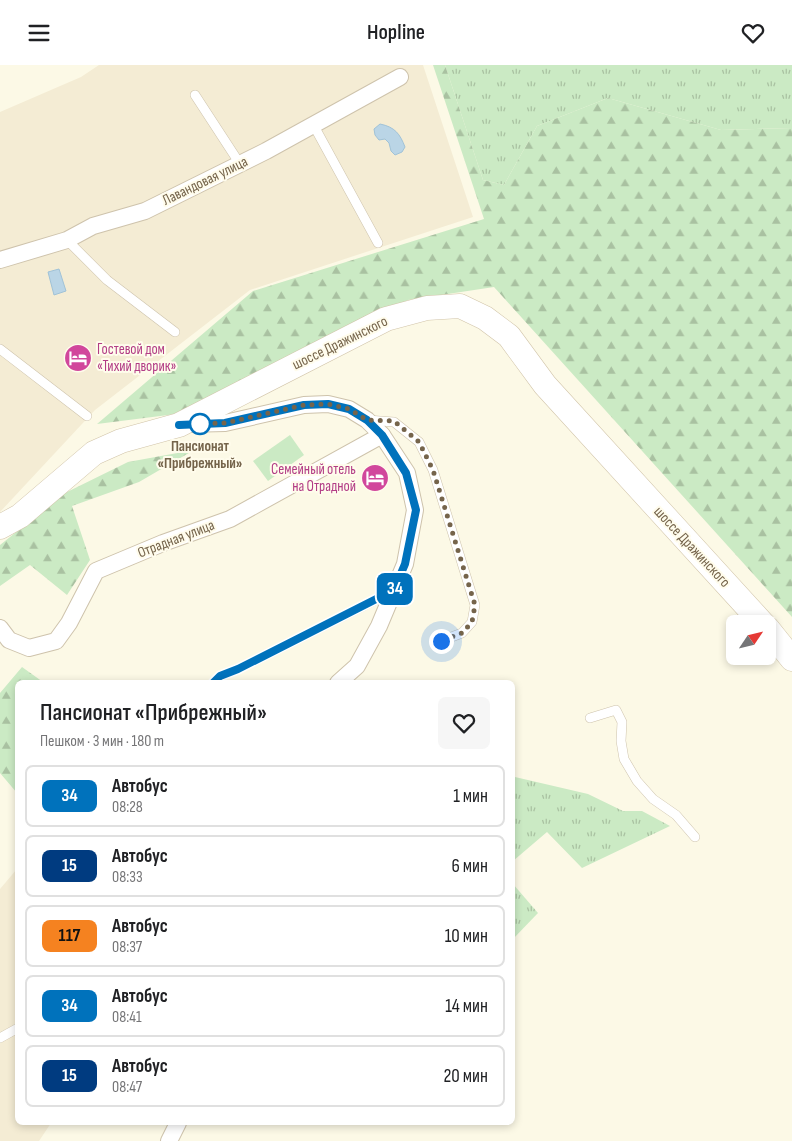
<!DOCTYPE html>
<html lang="ru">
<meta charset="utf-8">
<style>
:root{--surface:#fff;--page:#f6f6f6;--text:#202124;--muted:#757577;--line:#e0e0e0}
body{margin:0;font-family:"Sofia Sans Condensed",sans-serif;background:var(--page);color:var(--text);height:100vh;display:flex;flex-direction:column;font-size:19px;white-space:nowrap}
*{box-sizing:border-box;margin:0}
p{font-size:16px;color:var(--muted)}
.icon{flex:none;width:28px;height:28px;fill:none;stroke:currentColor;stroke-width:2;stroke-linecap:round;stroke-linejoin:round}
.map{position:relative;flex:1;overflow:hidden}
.side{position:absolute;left:15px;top:615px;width:500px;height:445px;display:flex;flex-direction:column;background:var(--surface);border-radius:8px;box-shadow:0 2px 8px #0003}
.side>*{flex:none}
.badge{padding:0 10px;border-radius:8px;font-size:18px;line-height:32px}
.needle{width:32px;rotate:55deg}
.fabs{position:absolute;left:726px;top:550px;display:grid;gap:10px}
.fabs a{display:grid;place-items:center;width:50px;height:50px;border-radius:8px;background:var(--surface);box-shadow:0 2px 8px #0003;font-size:25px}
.you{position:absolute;width:25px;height:25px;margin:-12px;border:4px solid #fff;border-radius:50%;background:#1a73e8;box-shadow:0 0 0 8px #1a73e833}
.map>.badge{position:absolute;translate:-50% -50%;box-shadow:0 0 0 2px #fff}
.round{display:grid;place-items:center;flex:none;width:52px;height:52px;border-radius:8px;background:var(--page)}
.headline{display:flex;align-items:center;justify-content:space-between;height:85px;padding:0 25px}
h1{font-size:24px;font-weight:600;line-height:38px}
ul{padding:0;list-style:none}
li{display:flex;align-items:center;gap:15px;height:62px;margin:0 10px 8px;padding:0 15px;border:2px solid var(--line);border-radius:8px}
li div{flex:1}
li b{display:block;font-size:19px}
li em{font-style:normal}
li .badge{min-width:55px;font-weight:700;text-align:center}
header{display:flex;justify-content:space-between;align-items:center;height:65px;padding:0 25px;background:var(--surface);font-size:22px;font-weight:600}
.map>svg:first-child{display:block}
.residential{fill:#f4ecd4}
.grass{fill:url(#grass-tufts)}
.forest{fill:url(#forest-firs)}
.park{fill:#cbeac4}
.water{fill:#bad5e6;stroke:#a0c2d7}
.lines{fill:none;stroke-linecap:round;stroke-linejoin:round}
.lane-casing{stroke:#cec3ac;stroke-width:10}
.street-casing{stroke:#cec3ac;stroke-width:18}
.secondary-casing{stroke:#d1c4a9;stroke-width:25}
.lane{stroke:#fff;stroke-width:9}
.street{stroke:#fff;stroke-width:16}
.secondary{stroke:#fff;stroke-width:24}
.line-casing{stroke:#fff;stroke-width:11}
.line{stroke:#0072bc;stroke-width:8}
.walk{stroke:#75644b;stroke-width:5;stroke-dasharray:0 9}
.stop-dot{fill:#fff;stroke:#0072bc;stroke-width:2.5}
.labels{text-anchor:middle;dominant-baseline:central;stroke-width:4;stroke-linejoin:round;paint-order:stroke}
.street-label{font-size:15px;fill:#75644b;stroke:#fffcec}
.hotel-label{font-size:15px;fill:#b23c85;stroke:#fffcec;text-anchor:start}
.stop-label{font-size:15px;font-weight:bold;fill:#75644b;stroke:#fffcec}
</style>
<header><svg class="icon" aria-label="menu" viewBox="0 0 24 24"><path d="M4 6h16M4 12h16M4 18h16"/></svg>Hopline<svg class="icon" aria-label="heart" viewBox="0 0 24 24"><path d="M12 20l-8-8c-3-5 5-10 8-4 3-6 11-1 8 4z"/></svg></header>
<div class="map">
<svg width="792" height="1076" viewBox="0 0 792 1076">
<defs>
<pattern id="grass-tufts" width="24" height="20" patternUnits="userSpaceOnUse" patternTransform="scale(1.25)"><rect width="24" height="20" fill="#cbeac4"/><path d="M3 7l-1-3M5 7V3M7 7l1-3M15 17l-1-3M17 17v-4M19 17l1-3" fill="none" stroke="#a9c1a1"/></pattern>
<pattern id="forest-firs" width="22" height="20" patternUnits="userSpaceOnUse" patternTransform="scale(1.25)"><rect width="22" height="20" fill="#cbeac4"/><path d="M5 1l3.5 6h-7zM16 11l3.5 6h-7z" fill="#a9c1a1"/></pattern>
</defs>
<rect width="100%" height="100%" fill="#fcf9e6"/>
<g class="residential">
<polygon points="99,0 423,0 473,152 250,225 95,345 0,447 0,47 81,12"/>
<polygon points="17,804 18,1058 51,1058 39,1076 0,1076 0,824"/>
</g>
<g class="grass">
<polygon points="445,0 792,0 792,63 721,65 608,33 537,61 504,120 483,115"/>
<polygon points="515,712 588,729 623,746 642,746 670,761 582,803 547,767 513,796 512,714"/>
<polygon points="513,819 538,848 513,874 512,874"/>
</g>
<g class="forest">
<polygon points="433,0 445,0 483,115 504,120 537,61 608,33 721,65 792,63 792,552 494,222 408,235 192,347 97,359 253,226 484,154"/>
<polygon points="194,385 139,417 72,441 90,495 67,530 30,500 0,521 0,480 65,428 128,397"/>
<polygon points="22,602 43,617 18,618 17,728 0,708 0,628"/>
</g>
<polygon class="park" points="290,370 304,390 268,416 253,396"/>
<g class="water">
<path d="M380 59C395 62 400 69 405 82L402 87 395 90 391 86 389 78 385 74 379 75 375 70 374 64Z"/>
<polygon points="59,204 66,226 54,230 48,207"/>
</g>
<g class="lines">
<g class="lane-casing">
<g id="lane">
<polyline points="195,30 240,99"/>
<polyline points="314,61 378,178"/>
<polyline points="67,175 107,215 175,267"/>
<polyline points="0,284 87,351"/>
<polyline points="367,355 394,357 419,377 433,405 475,540 472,557 462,568 441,576"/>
<polyline points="213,618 220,611 238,604 393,526"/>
<polyline points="590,653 616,645 622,657 621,676 624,694 637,716 653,734 676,750 695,772"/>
<polyline points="0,973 18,963"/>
</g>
</g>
<g class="street-casing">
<g id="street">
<polyline points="0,195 67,175 93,161 145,146 266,86 400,12"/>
<polyline points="186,359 225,358 304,340 328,339 349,344 367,355 382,370 407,408 415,445 405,499 379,561 357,601 338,618"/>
<polyline points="0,563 9,575 29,583 56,576 69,558 96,506 163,478 230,454 382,370"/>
<polyline points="169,1076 178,1058"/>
</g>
</g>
<g class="secondary-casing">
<g id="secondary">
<polyline points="0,462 20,451 94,388 121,376 179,360 386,254 427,243 460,241 485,253 509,271 545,320 763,559"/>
<polyline points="768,564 792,594"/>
</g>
</g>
<use href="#lane" class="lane"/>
<use href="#street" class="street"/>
<use href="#secondary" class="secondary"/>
</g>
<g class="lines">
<g class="line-casing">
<polyline id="line" points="179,360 225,358 304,340 328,339 349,344 367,355 382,370 406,408 416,445 405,499 394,525 238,604 220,611 213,618"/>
</g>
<use href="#line" class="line"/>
<polyline class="walk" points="200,359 194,359 225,358 304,340 328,339 349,344 367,355 394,356 419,377 433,405 475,540 472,557 462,568 441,576"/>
</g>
<defs>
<g id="hotel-disc" transform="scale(1.4375)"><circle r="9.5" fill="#d1479c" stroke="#fffcec"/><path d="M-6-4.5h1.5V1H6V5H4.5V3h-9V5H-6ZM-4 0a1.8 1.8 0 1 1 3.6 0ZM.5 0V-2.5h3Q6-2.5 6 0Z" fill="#fff"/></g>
</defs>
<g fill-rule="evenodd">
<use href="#hotel-disc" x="78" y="293"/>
<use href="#hotel-disc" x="375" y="413"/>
</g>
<circle class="stop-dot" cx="200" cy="359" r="10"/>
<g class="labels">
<g class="street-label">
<text transform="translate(205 116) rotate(-26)">Лавандовая улица</text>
<text transform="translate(340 278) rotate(-26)">шоссе Дражинского</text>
<text transform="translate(176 474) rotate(-21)">Отрадная улица</text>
<text transform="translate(692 482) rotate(47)">шоссе Дражинского</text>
</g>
<g class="hotel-label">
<text x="97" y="284">Гостевой дом<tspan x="97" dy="17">«Тихий дворик»</tspan></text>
<text x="356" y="404" text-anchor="end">Семейный отель<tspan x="356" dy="17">на Отрадной</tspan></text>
</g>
<g class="stop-label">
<text x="200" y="381">Пансионат<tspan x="200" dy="17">«Прибрежный»</tspan></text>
</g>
</g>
</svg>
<div class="fabs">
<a><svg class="needle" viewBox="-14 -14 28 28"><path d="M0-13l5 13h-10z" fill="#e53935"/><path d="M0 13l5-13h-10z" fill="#757577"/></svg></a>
</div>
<div class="you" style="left:441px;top:576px"></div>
<b class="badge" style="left:395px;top:524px;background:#0072bc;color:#fff">34</b>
<section class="side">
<div class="headline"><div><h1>Пансионат «Прибрежный»</h1><p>Пешком · 3 мин · 180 m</p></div><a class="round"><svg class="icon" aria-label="heart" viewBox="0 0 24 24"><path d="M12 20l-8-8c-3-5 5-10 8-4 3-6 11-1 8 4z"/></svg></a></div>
<ul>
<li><span class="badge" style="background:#0072bc;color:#fff">34</span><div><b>Автобус</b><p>08:28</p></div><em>1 мин</em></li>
<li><span class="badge" style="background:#003b80;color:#fff">15</span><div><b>Автобус</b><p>08:33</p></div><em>6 мин</em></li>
<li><span class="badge" style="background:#f58220;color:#111">117</span><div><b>Автобус</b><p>08:37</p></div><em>10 мин</em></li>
<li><span class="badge" style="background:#0072bc;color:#fff">34</span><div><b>Автобус</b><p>08:41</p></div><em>14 мин</em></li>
<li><span class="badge" style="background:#003b80;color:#fff">15</span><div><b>Автобус</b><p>08:47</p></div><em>20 мин</em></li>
</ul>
</section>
</div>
